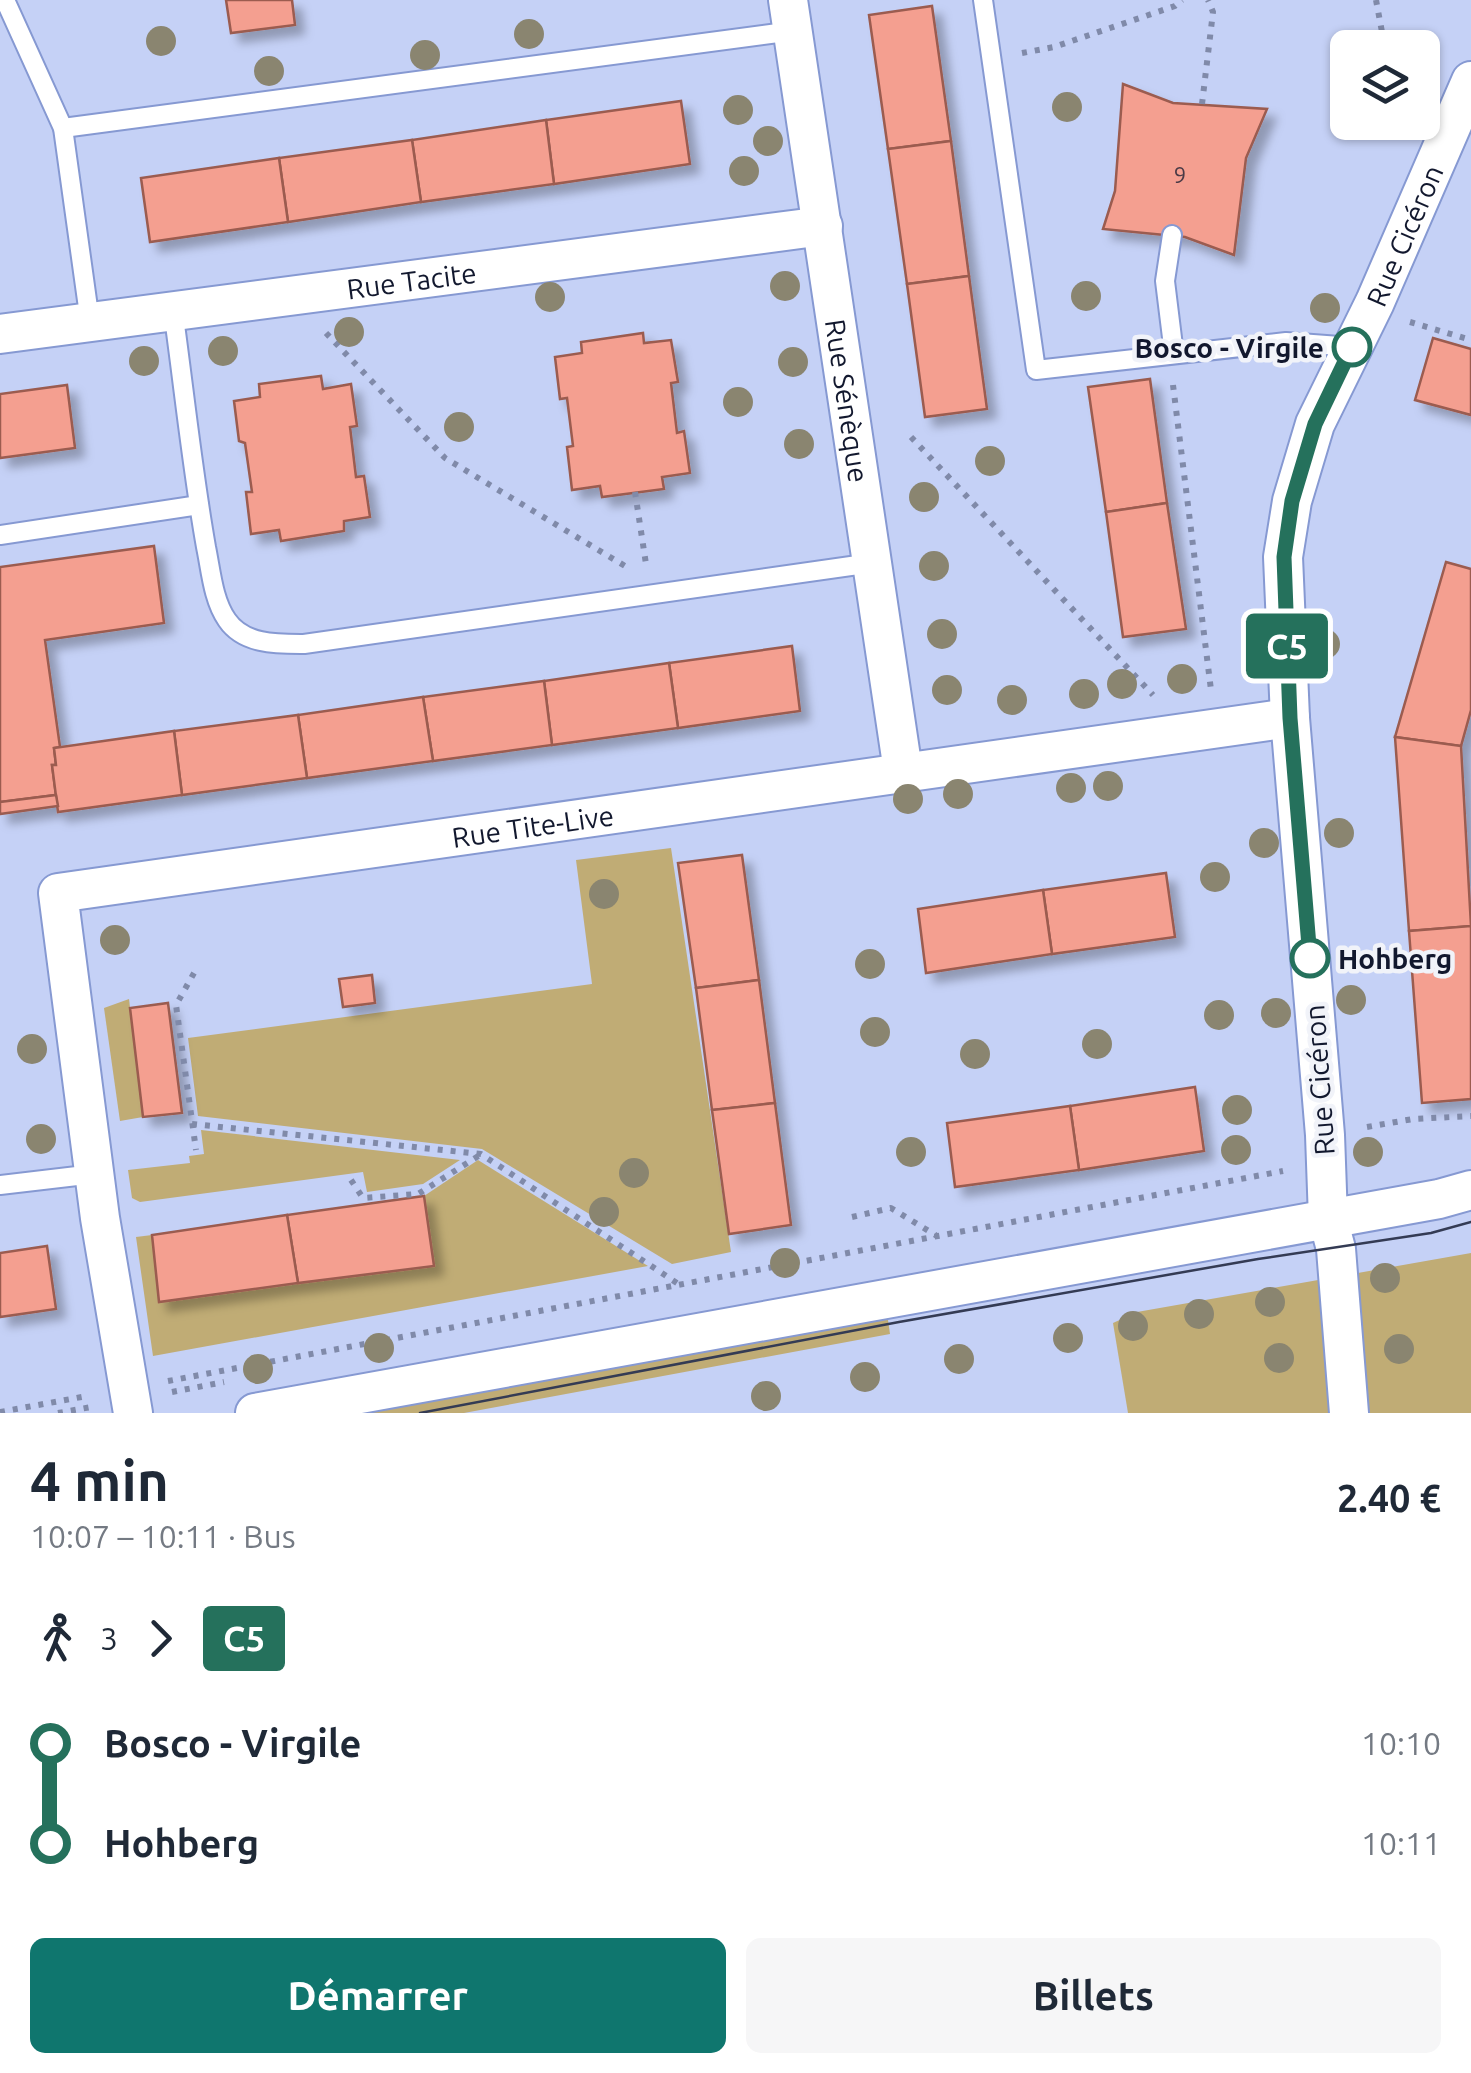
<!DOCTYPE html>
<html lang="fr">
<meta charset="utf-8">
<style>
:root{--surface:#fff;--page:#f6f6f7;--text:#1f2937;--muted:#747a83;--accent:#0f766e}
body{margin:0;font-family:Ubuntu,sans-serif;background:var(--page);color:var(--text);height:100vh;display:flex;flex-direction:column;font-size:38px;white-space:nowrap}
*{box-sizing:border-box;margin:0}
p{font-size:32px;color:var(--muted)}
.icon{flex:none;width:55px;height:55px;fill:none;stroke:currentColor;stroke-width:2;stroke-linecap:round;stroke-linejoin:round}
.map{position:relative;height:1413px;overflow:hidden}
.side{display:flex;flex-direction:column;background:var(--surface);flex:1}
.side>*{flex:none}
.badge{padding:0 20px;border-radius:8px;font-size:35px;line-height:65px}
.buttons{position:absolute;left:1330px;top:30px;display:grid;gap:20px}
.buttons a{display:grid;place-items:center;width:110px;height:110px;border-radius:15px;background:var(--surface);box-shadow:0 2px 8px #0004;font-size:50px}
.map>.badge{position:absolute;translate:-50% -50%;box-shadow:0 0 0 5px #fff}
.legs{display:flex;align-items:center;gap:15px;height:110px;padding:0 30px;font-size:32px}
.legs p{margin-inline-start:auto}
.overview{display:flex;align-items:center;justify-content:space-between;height:170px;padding:0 30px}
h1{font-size:55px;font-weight:700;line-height:75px}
.button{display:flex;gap:20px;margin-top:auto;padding:20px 30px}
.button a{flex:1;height:115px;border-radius:15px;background:var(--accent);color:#fff;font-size:40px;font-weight:700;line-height:115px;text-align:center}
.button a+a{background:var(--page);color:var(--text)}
ul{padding:0 30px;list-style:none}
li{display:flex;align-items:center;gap:35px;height:100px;font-size:38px}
li i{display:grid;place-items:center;width:15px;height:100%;margin:0 12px;background:currentColor}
li i::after{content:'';width:25px;height:25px;margin:-12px;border:8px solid;border-radius:50%;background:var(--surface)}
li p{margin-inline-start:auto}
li:first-child i{background:linear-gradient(#0000 50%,currentColor 0)}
li:last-child i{background:linear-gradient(currentColor 50%,#0000 0)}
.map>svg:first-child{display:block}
.green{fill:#c0ac75}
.building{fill:#f49f90;stroke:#9b5b50;stroke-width:2.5;filter:url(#shadow)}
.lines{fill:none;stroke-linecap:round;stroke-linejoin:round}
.lane-casing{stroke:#8699d2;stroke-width:22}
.street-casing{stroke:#8699d2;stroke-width:42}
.path{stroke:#808aa9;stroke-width:6;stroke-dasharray:5 8;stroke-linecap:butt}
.lane{stroke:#fff;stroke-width:18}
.street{stroke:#fff;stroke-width:38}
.tram{stroke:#343b54;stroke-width:2.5}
.tree{fill:#8a8570}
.line-1-casing{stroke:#fff;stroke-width:22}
.line-1{stroke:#25715c;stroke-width:15}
.stop-1-dot{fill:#fff;stroke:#25715c;stroke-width:5}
.labels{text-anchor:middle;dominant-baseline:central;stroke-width:9;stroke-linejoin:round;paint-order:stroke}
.number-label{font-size:22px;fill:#4a3a46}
.street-label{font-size:28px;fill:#12182e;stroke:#f1f3f9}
.stop-label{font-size:28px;font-weight:bold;fill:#12182e;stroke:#f1f3f9;text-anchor:end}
</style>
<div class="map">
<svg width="1471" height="1413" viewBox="0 0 1471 1413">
<defs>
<filter id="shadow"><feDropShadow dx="9" dy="9" stdDeviation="5" flood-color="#0004"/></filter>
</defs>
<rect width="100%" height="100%" fill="#c5d1f6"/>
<g class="green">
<polygon points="671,848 731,1252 672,1264 482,1149 198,1116 188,1038 592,984 576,860"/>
<polygon points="129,999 143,1117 120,1121 104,1008"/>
<polygon points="201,1130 460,1160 423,1184 367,1192 363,1172 140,1202 132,1198 128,1170 190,1163 189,1156 204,1154"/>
<polygon points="478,1160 648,1266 153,1356 136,1237 152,1235 159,1302 433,1266 424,1196"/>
<polygon points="1471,1253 1471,1413 1128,1413 1113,1323 1137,1312"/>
<polygon points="887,1313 890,1334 464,1413 352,1413"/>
</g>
<g class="building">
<polygon points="226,0 292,0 295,25 231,33"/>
<polygon points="932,6 951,141 888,149 869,15"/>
<polygon points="1123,84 1173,103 1267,109 1246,158 1234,255 1185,237 1103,229 1115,191"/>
<polygon points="681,101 690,164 554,184 546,120"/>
<polygon points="546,120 554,184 421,202 412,140"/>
<polygon points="412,140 421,202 288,222 279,158"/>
<polygon points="951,141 969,276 907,284 888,149"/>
<polygon points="279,158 288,222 150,242 141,178"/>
<polygon points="969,276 987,409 925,417 907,284"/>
<polygon points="643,333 644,343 671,340 678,382 671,383 677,433 684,431 690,473 662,477 664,489 602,497 600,486 572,490 567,447 573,446 567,398 560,399 555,357 582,353 581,342"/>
<polygon points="1433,338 1471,349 1471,415 1415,400"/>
<polygon points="321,376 323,389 351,384 357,426 350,427 356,477 364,476 370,517 344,521 344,531 281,541 279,530 251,534 246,492 252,492 245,443 239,441 234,401 260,397 259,384"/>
<polygon points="1150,379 1167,503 1106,512 1088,387"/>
<polygon points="67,385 75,448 0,458 0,394"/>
<polygon points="1167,503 1186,629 1123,637 1106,512"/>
<polygon points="154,546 164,623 45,640 60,747 54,748 56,765 52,765 56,795 0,802 0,567"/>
<polygon points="1446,562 1471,569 1471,710 1461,746 1395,737"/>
<polygon points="792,646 800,711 678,728 669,663"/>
<polygon points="669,663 678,728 552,745 544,681"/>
<polygon points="544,681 552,745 433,761 423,697"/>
<polygon points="423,697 433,761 307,778 298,715"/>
<polygon points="298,715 307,778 182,795 174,731"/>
<polygon points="174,731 182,795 58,812 52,765 56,765 54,748"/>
<polygon points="1395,737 1461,746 1471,926 1409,931"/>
<polygon points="56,795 58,806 0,814 0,802"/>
<polygon points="742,855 759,980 696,988 678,863"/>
<polygon points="1166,873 1175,937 1052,954 1043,890"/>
<polygon points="1043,890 1052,954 926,973 918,909"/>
<polygon points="1471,926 1471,1099 1422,1103 1409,931"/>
<polygon points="372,975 375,1003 343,1007 339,979"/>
<polygon points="759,980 775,1103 712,1110 696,988"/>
<polygon points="168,1003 182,1113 143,1117 130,1008"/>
<polygon points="1195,1087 1204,1151 1079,1170 1070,1106"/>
<polygon points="775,1103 791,1225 729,1234 712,1110"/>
<polygon points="1070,1106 1079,1170 955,1187 947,1123"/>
<polygon points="424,1196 434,1266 298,1283 287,1215"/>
<polygon points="287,1215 298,1283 159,1302 152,1235"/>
<polygon points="47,1246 56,1309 0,1317 0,1253"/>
</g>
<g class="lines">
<g class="lane-casing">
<g id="lane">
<polyline points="5,0 63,128 90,322"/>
<polyline points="983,0 1036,370 1286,342 1353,347"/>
<polyline points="63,128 793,31"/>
<polyline points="1172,235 1165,281 1174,354"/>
<path d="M173 310C184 389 192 468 206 547 211 571 213 600 227 620 244 645 278 644 304 644L872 563"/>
<polyline points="0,535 199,505"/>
<polyline points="0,1185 94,1174"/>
</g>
</g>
<g class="street-casing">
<g id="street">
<path id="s1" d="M788 0 903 771"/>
<path id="s2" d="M0 334 823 226"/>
<path id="s3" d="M133 1413 100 1218 58 893 1290 718"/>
<polyline points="255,1413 1439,1199 1471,1190"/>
<path id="s4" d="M1349 1413 1336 1249 1328 1219 1325 1135 1290 718 1283 557 1292 501 1315 424 1375 302 1471 81"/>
</g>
</g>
<g class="path">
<polyline points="1376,0 1385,48"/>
<polyline points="1022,53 1054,47 1175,6 1182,0"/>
<polyline points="1202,104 1213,12 1208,0"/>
<polyline points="1410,322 1471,340"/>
<polyline points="326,333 445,458 625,566"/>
<polyline points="1173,385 1211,690"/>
<polyline points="911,437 1153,695"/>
<polyline points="635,492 646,564"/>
<polyline points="194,973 176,1005 196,1150"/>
<polyline points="192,1124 481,1154 680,1285"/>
<polyline points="1367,1127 1413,1119 1471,1116"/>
<polyline points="351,1180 363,1198 418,1194 480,1155"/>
<polyline points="852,1217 891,1208 937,1236"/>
<polyline points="168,1381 1283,1171"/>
<polyline points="172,1392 224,1382"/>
<polyline points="0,1412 87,1396"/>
<polyline points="58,1413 91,1407"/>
</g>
<use href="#lane" class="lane"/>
<use href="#street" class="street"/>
<polyline class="tram" points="420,1413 899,1322 1258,1259 1431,1233 1471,1222"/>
</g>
<g class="tree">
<circle cx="529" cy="34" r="15"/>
<circle cx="161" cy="41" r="15"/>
<circle cx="425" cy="55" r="15"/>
<circle cx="269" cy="71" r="15"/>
<circle cx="1067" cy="107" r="15"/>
<circle cx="738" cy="110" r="15"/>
<circle cx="768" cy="141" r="15"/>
<circle cx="744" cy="171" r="15"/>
<circle cx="785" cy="286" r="15"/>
<circle cx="1086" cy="296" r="15"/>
<circle cx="550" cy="297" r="15"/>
<circle cx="1325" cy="308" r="15"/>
<circle cx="349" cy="332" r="15"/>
<circle cx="223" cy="351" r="15"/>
<circle cx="144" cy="361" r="15"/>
<circle cx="793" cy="362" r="15"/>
<circle cx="738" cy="402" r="15"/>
<circle cx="459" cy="427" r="15"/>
<circle cx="799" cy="444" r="15"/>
<circle cx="990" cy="461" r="15"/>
<circle cx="924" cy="497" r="15"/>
<circle cx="934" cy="566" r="15"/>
<circle cx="942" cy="634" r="15"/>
<circle cx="1325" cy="644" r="15"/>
<circle cx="1182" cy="679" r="15"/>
<circle cx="1122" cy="684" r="15"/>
<circle cx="947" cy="690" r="15"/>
<circle cx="1084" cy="694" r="15"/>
<circle cx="1012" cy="700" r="15"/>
<circle cx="1108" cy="786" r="15"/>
<circle cx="1071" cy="788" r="15"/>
<circle cx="958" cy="794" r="15"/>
<circle cx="908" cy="799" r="15"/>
<circle cx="1339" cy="833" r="15"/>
<circle cx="1264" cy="843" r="15"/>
<circle cx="1215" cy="877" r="15"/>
<circle cx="604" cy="894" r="15"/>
<circle cx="115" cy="940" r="15"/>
<circle cx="870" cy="964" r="15"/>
<circle cx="1351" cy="1000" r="15"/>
<circle cx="1276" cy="1013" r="15"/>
<circle cx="1219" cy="1015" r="15"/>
<circle cx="875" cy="1032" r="15"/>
<circle cx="1097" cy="1044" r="15"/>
<circle cx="32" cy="1049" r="15"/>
<circle cx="975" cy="1054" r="15"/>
<circle cx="1237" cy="1110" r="15"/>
<circle cx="41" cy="1139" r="15"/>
<circle cx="1236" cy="1150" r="15"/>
<circle cx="911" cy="1152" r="15"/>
<circle cx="1368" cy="1152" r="15"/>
<circle cx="634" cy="1173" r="15"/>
<circle cx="604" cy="1212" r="15"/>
<circle cx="785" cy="1263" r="15"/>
<circle cx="1385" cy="1278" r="15"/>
<circle cx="1270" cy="1302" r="15"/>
<circle cx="1199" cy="1314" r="15"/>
<circle cx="1133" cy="1326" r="15"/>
<circle cx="1068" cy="1338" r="15"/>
<circle cx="379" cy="1348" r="15"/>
<circle cx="1399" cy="1349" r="15"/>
<circle cx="1279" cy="1358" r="15"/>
<circle cx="959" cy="1359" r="15"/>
<circle cx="258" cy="1369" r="15"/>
<circle cx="865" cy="1377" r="15"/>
<circle cx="766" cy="1396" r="15"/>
</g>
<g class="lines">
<g class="line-1-casing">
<polyline id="line-1" points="1310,958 1290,718 1284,557 1292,501 1315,424 1352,347"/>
</g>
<use href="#line-1" class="line-1"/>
</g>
<g class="stop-1-dot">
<circle cx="1352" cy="347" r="18"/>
<circle cx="1310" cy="958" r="18"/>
</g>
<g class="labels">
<g class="number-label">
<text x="1180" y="174">9</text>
</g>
<g class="street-label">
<text stroke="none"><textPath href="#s4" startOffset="1205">Rue Cicéron</textPath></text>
<text stroke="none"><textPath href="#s2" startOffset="415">Rue Tacite</textPath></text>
<text stroke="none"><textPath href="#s1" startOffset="405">Rue Sénèque</textPath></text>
<text stroke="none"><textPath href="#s3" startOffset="1005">Rue Tite-Live</textPath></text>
<text transform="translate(1319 1080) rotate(-94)">Rue Cicéron</text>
</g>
<g class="stop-label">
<text x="1324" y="347">Bosco - Virgile</text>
<text x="1338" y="958" text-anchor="start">Hohberg</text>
</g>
</g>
</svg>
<div class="buttons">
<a><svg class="icon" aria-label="layers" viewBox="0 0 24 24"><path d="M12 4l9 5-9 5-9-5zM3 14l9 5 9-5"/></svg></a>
</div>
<b class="badge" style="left:1287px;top:646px;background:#25715c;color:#fff">C5</b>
</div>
<section class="side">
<div class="overview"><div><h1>4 min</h1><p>10:07 – 10:11 · Bus</p></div><b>2.40 €</b></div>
<div class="legs"><svg class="icon" aria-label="walk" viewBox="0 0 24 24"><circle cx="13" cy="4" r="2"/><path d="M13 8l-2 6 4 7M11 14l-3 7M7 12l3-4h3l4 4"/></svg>3<svg class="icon" aria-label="forward" viewBox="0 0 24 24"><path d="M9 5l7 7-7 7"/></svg><b class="badge" style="background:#25715c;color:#fff">C5</b></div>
<ul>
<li><i style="color:#25715c"></i><b>Bosco - Virgile</b><p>10:10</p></li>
<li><i style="color:#25715c"></i><b>Hohberg</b><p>10:11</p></li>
</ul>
<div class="button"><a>Démarrer</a><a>Billets</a></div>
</section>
